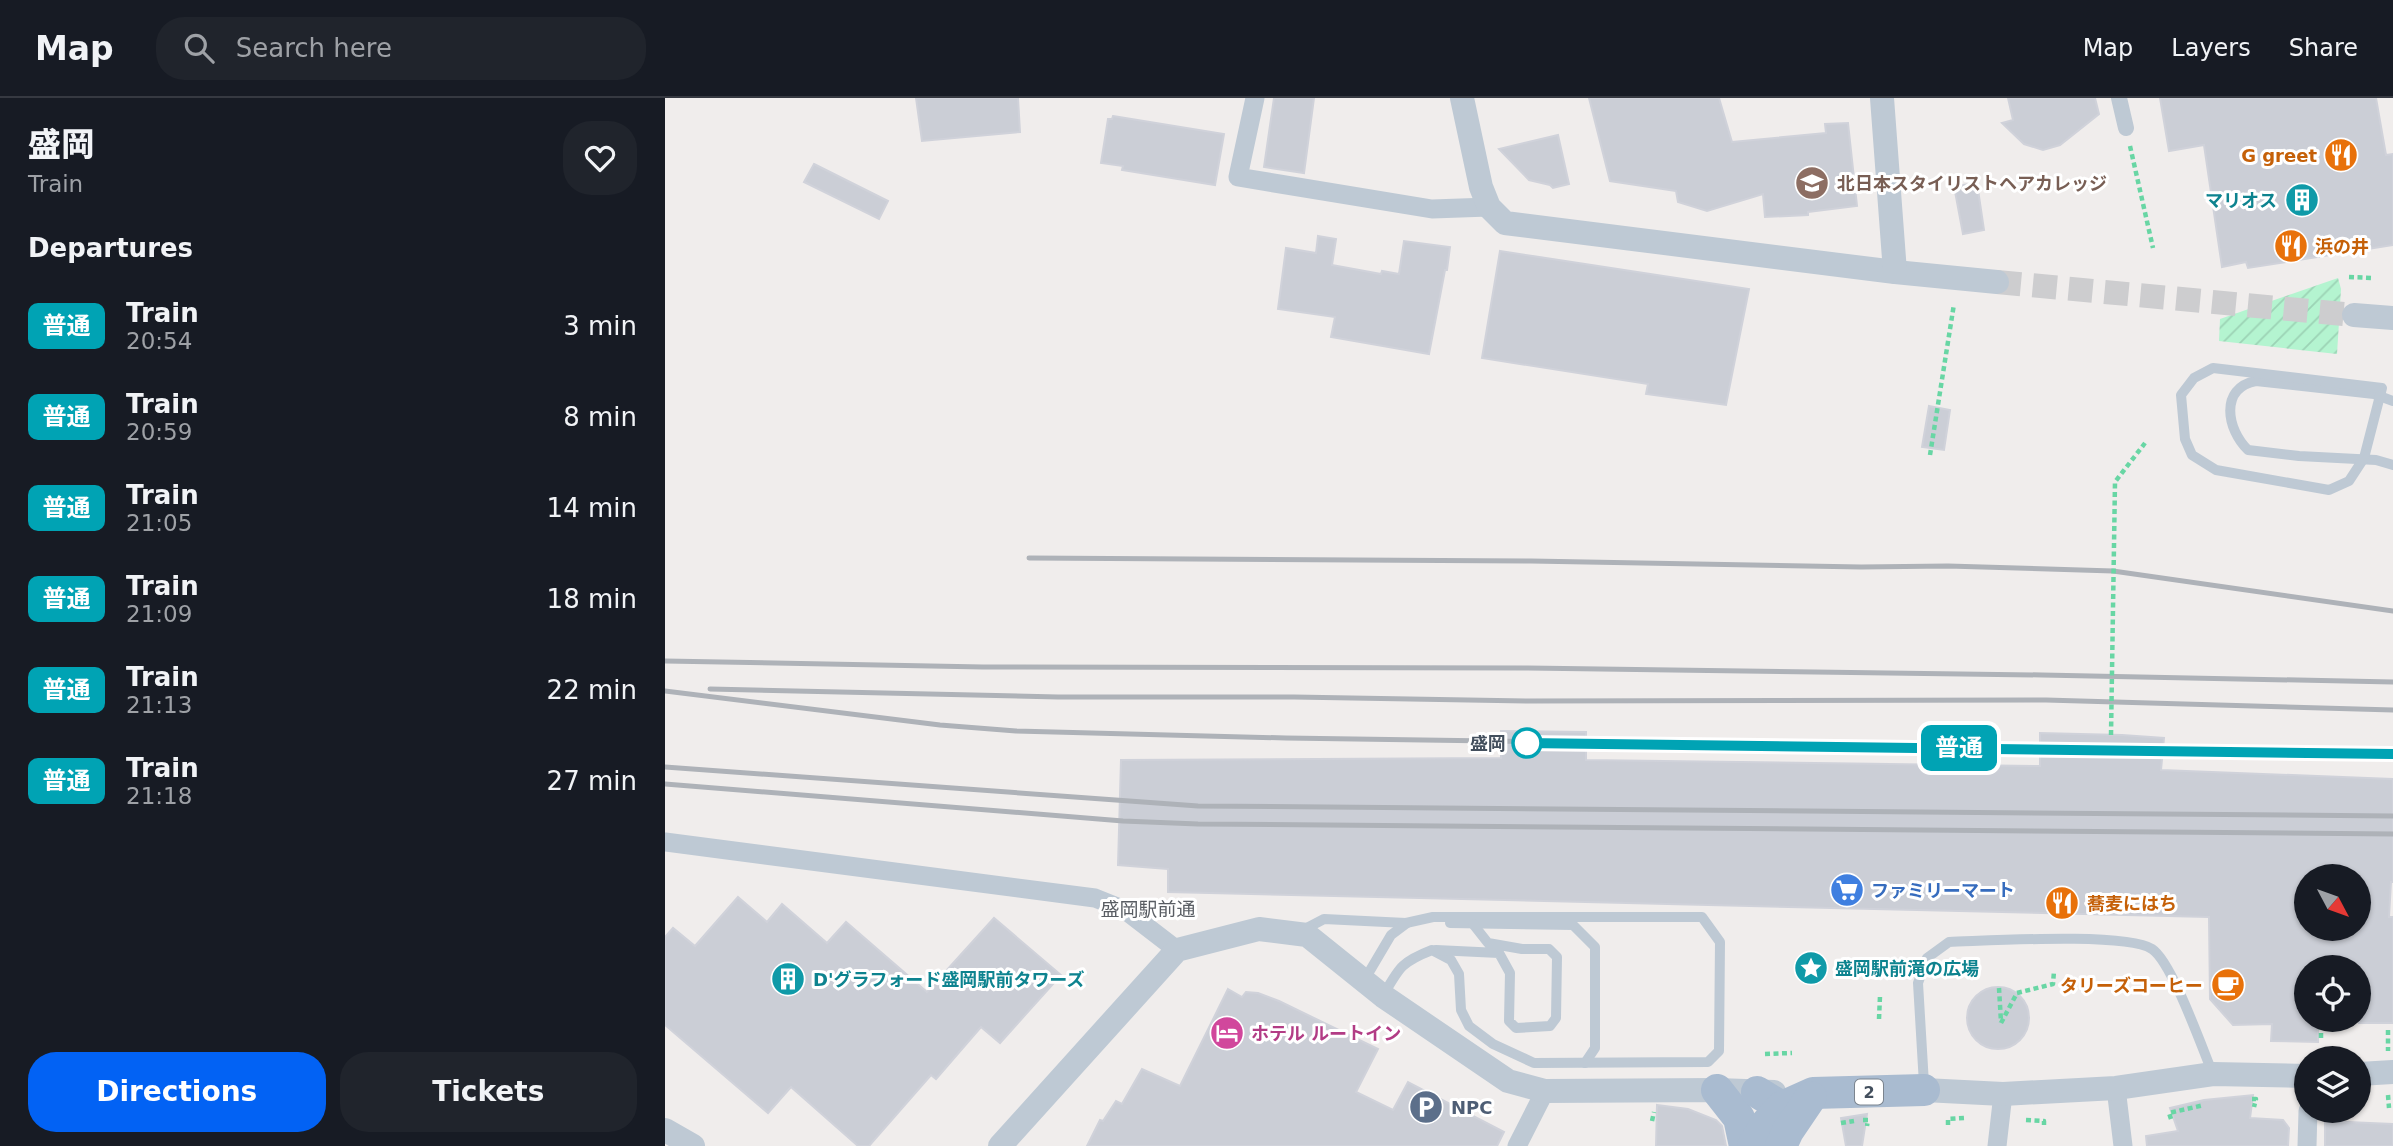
<!DOCTYPE html>
<meta charset="utf-8">
<style>
:root{--surface:#171b24;--page:#20242c;--text:#f1f3f6;--muted:#9ea1a6;--line:#363941;--accent:#0262f4}
body{margin:0;font-family:"DejaVu Sans","Noto Sans JP",sans-serif;background:var(--page);color:var(--text);height:100vh;display:flex;flex-direction:column;font-size:26px;white-space:nowrap}
*{box-sizing:border-box;margin:0}
p{font-size:23px;color:var(--muted)}
.icon{flex:none;width:38px;height:38px;fill:none;stroke:currentColor;stroke-width:2;stroke-linecap:round;stroke-linejoin:round}
.map{position:relative;flex:1;overflow:hidden}
.details{display:flex;flex-direction:column;background:var(--surface);width:665px}
.details>*{flex:none}
.badge{padding:0 14px;border-radius:10px;font-size:24px;line-height:46px}
.needle{width:46px;rotate:131deg}
.tools{position:absolute;left:1629px;top:766px;display:grid;gap:14px}
.tools a{display:grid;place-items:center;width:77px;height:77px;border-radius:50%;background:var(--surface);box-shadow:0 2px 5px #0004;font-size:35px}
.map>.badge{position:absolute;translate:-50% -50%;box-shadow:0 0 0 4px #fff}
h2{padding:0 28px;font-size:26px;line-height:63px}
.round{display:grid;place-items:center;flex:none;width:74px;height:74px;border-radius:28px;background:var(--page)}
.overview{display:flex;align-items:center;justify-content:space-between;height:119px;padding:0 28px}
h1{font-size:33px;font-weight:800;line-height:52px}
.primary-button{display:flex;gap:14px;margin-top:auto;padding:14px 28px}
.primary-button a{flex:1;height:80px;border-radius:28px;background:var(--accent);color:#fff;font-size:28px;font-weight:800;line-height:80px;text-align:center}
.primary-button a+a{background:var(--page);color:var(--text)}
ul{padding:0;list-style:none}
li{display:flex;align-items:center;gap:21px;height:91px;padding:0 28px}
li div{flex:1}
li b{display:block;font-size:26px}
li em{font-style:normal}
li .badge{min-width:77px;font-weight:700;text-align:center}
header{display:flex;align-items:center;gap:42px;box-sizing:border-box;height:98px;padding:0 35px;background:var(--surface);border-bottom:2px solid var(--line)}
header strong{font-size:33px}
nav{display:flex;gap:38px;margin-inline-start:auto;font-size:24px}
.search{width:490px;height:63px;background:var(--page);display:flex;align-items:center;gap:18px;box-sizing:border-box;padding:0 24px;border-radius:28px;color:var(--muted);font-size:26px}
main{display:flex;flex:1;min-height:0}
.map>svg:first-child{display:block}
.garden{fill:url(#garden-furrows)}
.building{fill:#cbced6;stroke:#d0d2da;stroke-width:2;fill-rule:evenodd}
.lines{fill:none;stroke-linecap:round;stroke-linejoin:round}
.tertiary-tunnel{stroke:#cdcdcf;stroke-width:24;stroke-dasharray:24 12;stroke-linecap:butt}
.path{stroke:#68d6a4;stroke-width:4.5;stroke-dasharray:5 3.5;stroke-linecap:butt}
.service{stroke:#bec9d4;stroke-width:10}
.pedestrian{stroke:#bec9d4;stroke-width:16}
.minor{stroke:#bec9d4;stroke-width:19}
.tertiary{stroke:#bec9d4;stroke-width:24}
.primary{stroke:#a9bbd0;stroke-width:32}
.rail{stroke:#aeb2b8;stroke-width:5}
.path-bridge{stroke:#68d6a4;stroke-width:4.5;stroke-dasharray:5 3.5;stroke-linecap:butt}
.service-bridge{stroke:#bec9d4;stroke-width:10}
.line-casing{stroke:#fff;stroke-width:16}
.line{stroke:#00a3b4;stroke-width:10}
.stop-dot{fill:#fff;stroke:#00a3b4;stroke-width:3.5}
.labels{text-anchor:middle;dominant-baseline:central;stroke-width:6;stroke-linejoin:round;paint-order:stroke}
.shield{fill:#fff;stroke:#7b848e;stroke-width:2}
.shield-label{font-size:16px;font-weight:bold;fill:#434f5d}
.food-label{font-size:18px;font-weight:bold;fill:#c56008;stroke:#fff;text-anchor:end}
.education-label{font-size:18px;font-weight:bold;fill:#785e54;stroke:#fff;text-anchor:start}
.culture-label{font-size:18px;font-weight:bold;fill:#0d838f;stroke:#fff;text-anchor:start}
.stop-label{font-size:18px;font-weight:bold;fill:#434f5d;stroke:#fff;text-anchor:end}
.shop-label{font-size:18px;font-weight:bold;fill:#366cbe;stroke:#fff;text-anchor:start}
.hotel-label{font-size:18px;font-weight:bold;fill:#b23c85;stroke:#fff;text-anchor:start}
.service-label{font-size:18px;font-weight:bold;fill:#4e5e75;stroke:#fff;text-anchor:start}
.neighbourhood-label{font-size:19px;fill:#595d63;stroke:#fff}
</style>
<header>
<strong>Map</strong>
<div class="search"><svg class="icon" aria-label="search" viewBox="0 0 24 24"><circle cx="10" cy="10" r="6"/><path d="M15 15l6 6"/></svg>Search here</div>
<nav><a>Map</a><a>Layers</a><a>Share</a></nav>
</header>
<main>
<section class="details">
<div class="overview"><div><h1>盛岡</h1><p>Train</p></div><a class="round"><svg class="icon" aria-label="heart" viewBox="0 0 24 24"><path d="M12 20l-8-8c-3-5 5-10 8-4 3-6 11-1 8 4z"/></svg></a></div>
<h2>Departures</h2>
<ul>
<li><span class="badge" style="background:#00a3b4;color:#fff">普通</span><div><b>Train</b><p>20:54</p></div><em>3 min</em></li>
<li><span class="badge" style="background:#00a3b4;color:#fff">普通</span><div><b>Train</b><p>20:59</p></div><em>8 min</em></li>
<li><span class="badge" style="background:#00a3b4;color:#fff">普通</span><div><b>Train</b><p>21:05</p></div><em>14 min</em></li>
<li><span class="badge" style="background:#00a3b4;color:#fff">普通</span><div><b>Train</b><p>21:09</p></div><em>18 min</em></li>
<li><span class="badge" style="background:#00a3b4;color:#fff">普通</span><div><b>Train</b><p>21:13</p></div><em>22 min</em></li>
<li><span class="badge" style="background:#00a3b4;color:#fff">普通</span><div><b>Train</b><p>21:18</p></div><em>27 min</em></li>
</ul>
<div class="primary-button"><a>Directions</a><a>Tickets</a></div>
</section>
<div class="map">
<svg width="1728" height="1048" viewBox="0 0 1728 1048">
<defs>
<pattern id="garden-furrows" width="10" height="10" patternUnits="userSpaceOnUse" patternTransform="scale(1.75)"><rect width="10" height="10" fill="#b4f4d0"/><path d="M-1 1l2-2M0 10L10 0M9 11l2-2" fill="none" stroke="#9cd3b5"/></pattern>
</defs>
<rect width="100%" height="100%" fill="#f0edec"/>
<polygon class="garden" points="1673,180 1676,191 1672,256 1554,243 1555,221"/>
<g class="building">
<polygon points="251,0 353,0 355,34 257,43"/>
<polygon points="609,0 649,0 639,75 599,69"/>
<polygon points="924,0 1054,0 1067,44 1161,35 1160,26 1183,25 1192,108 1143,114 1143,117 1100,119 1098,96 1042,113 1013,104 1011,93 945,83"/>
<polygon points="1343,0 1430,0 1434,16 1395,47 1378,52 1359,46 1337,25 1348,22"/>
<polygon points="1495,0 1711,0 1721,57 1728,56 1728,147 1583,170 1581,164 1557,169 1539,47 1504,53"/>
<polygon points="448,18 559,36 550,87 457,72 458,68 436,65 443,21 447,21"/>
<polygon points="893,37 904,86 888,90 885,87 864,82 834,51"/>
<polygon points="149,66 223,103 214,121 139,84"/>
<polygon points="1312,85 1319,132 1298,136 1289,88"/>
<polygon points="653,138 671,141 667,167 716,176 717,173 734,176 739,143 785,149 782,172 780,172 764,256 666,239 670,219 613,211 621,150 651,155"/>
<polygon points="835,153 1084,191 1061,307 981,296 983,286 817,260"/>
<polygon points="1264,308 1285,312 1279,352 1257,349"/>
<path d="M836 633 921 634V662L1375 668V635L1457 637 1499 640 1496 672 1728 681V784H1726L1724 819H1728V925H1694V870H1642V922H1653V944L1606 943 1607 926 1568 927 1545 901 1544 819 503 794V771L453 767 456 662 836 660ZM1642 779H1694V831H1642Z"/>
<polygon points="73,799 102,824 117,806 162,845 181,824 262,894 329,820 396,877 335,945 316,929 271,981 266,977 204,1048 193,1048 126,989 103,1015 0,927 0,839 8,830 30,848"/>
<circle cx="1333" cy="920" r="31"/>
<polygon points="563,891 577,899 581,894 593,895 614,903 713,951 691,994 728,1012 743,984 839,1034 832,1048 422,1048 435,1022 438,1023 451,1003 457,1006 477,971 515,988"/>
<polygon points="1588,997 1585,1020 1618,1022 1624,1030 1623,1048 1482,1048 1481,1038 1513,1033 1505,1010 1539,1002"/>
<polygon points="992,1007 1023,1011 1051,1022 1057,1028 1061,1048 991,1048"/>
<polygon points="1202,1016 1197,1048 1181,1048 1176,1020"/>
<polygon points="1660,1023 1728,1026 1728,1048 1660,1048"/>
</g>
<g class="lines">
<polyline class="tertiary-tunnel" points="1332,184 1689,217"/>
<g class="path">
<polyline points="1465,48 1488,150"/>
<polyline points="1684,179 1709,180"/>
<polyline points="1265,357 1289,206"/>
<polyline points="1334,890 1336,924"/>
<polyline points="1214,921 1215,898"/>
<polyline points="1336,925 1352,895 1388,886 1389,873"/>
<polyline points="1723,932 1723,953"/>
<polyline points="1656,940 1656,931"/>
<polyline points="1100,956 1127,955"/>
<polyline points="1723,997 1724,1010"/>
<polyline points="1587,1001 1591,1001 1589,1009"/>
<polyline points="1506,1021 1504,1015 1539,1007"/>
<polyline points="1198,1022 1203,1022 1202,1028"/>
<polyline points="1361,1022 1379,1023 1379,1028"/>
<polyline points="987,1023 989,1014"/>
<polyline points="1176,1025 1189,1023"/>
<polyline points="1283,1027 1283,1021 1300,1020"/>
</g>
<g class="service">
<path d="M1728 303 1709 296 1591 283C1554 290 1562 332 1583 352L1634 358 1711 362 1728 367"/>
<polyline points="785,825 908,827 930,849 930,950 920,965"/>
<path d="M638 832 659 821 741 825 768 819H1037L1055 844 1054 953 1043 964 869 965 828 946 804 928 796 912 794 876 786 862 767 852C736 864 734 870 718 898"/>
<polyline points="771,852 834,855 845,875 844,923 851,930 885,928 891,920 892,859 884,851 857,851 823,845 808,826"/>
<polyline points="700,881 726,837 742,825"/>
<path d="M1259 986 1253 885 1262 860 1284 844C1322 843 1461 834 1487 851 1507 864 1537 950 1548 976"/>
</g>
<polyline class="pedestrian" points="1454,0 1461,30"/>
<g class="minor">
<polyline points="590,0 573,79 767,111 824,109"/>
<polyline points="0,744 430,800 460,812 512,852"/>
<polyline points="1451,990 1458,1048"/>
<polyline points="852,1048 880,993"/>
<polyline points="1332,1048 1338,996"/>
<polyline points="1642,1048 1643,1013"/>
</g>
<g class="tertiary">
<polyline points="797,0 816,89 824,109 840,125 1230,174 1332,184"/>
<polyline points="1217,0 1230,174"/>
<polyline points="1689,217 1728,220"/>
<polyline points="1694,976 1728,974"/>
<polyline points="1259,992 1338,996 1451,990 1548,976 1642,978"/>
<polyline points="0,1032 28,1048"/>
<polyline points="335,1048 512,852 594,831 642,837 718,898 843,983 880,993 1052,992 1109,994"/>
</g>
<g class="primary">
<polyline points="1052,992 1074,1020 1080,1048"/>
<polyline points="1092,994 1117,1009 1122,1030"/>
<polyline points="1088,1048 1101,1026 1117,1009 1148,995 1259,992"/>
<polyline points="1116,1048 1123,1033 1146,999"/>
</g>
<g class="rail">
<polyline points="364,460 866,463 1196,469 1283,468 1448,473 1728,513"/>
<polyline points="0,563 318,569 863,570 1377,577 1728,584"/>
<polyline points="45,591 393,599 629,599 862,603 1381,602 1728,612"/>
<polyline points="0,593 275,627 351,633 621,640 1728,656"/>
<polyline points="0,669 533,708 1728,718"/>
<polyline points="0,686 458,723 533,726 1728,736"/>
</g>
<polyline class="path-bridge" points="1446,637 1450,384 1480,345"/>
<polygon class="service-bridge" points="1548,270 1717,290 1699,360 1684,383 1664,392 1551,372 1527,357 1520,341 1516,297 1529,280"/>
</g>
<g class="lines">
<g class="line-casing">
<polyline id="line" points="860,645 1728,656"/>
</g>
<use href="#line" class="line"/>
</g>
<defs>
<g id="restaurant-disc" transform="scale(1.75)"><circle r="9.5" fill="#e8710a" stroke="#fff"/><path d="M-5-6h1v4h1v-4h1v4h1v-4h1v5L-1.5 .5V6h-2V.5L-5-1ZM5-6V6H3V1.5H1.5Q1.5-4 5-6Z" fill="#fff"/></g>
<g id="university-disc" transform="scale(1.75)"><circle r="9.5" fill="#8d6e63" stroke="#fff"/><path d="M0-5L7-2L0 1L-7-2ZM-4 1L0 2.5L4 1V4Q0 6-4 4Z" fill="#fff"/></g>
<g id="building-disc" transform="scale(1.75)"><circle r="9.5" fill="#0f9aa8" stroke="#fff"/><path d="M-4-6H4V6H1V3H-1V6H-4ZM-2.5-4.3h1.7v1.8h-1.7ZM.8-4.3h1.7v1.8H.8ZM-2.5-1h1.7V.8h-1.7ZM.8-1h1.7V.8H.8Z" fill="#fff"/></g>
<g id="supermarket-disc" transform="scale(1.75)"><circle r="9.5" fill="#3f7fe0" stroke="#fff"/><path d="M-6-5.5h2.5l.6 2H6L4.5 2H-2.5L-4.4-4H-6ZM-1.5 3.2a1.3 1.3 0 1 0 .1 0ZM3 3.2a1.3 1.3 0 1 0 .1 0Z" fill="#fff"/></g>
<g id="sight-disc" transform="scale(1.75)"><circle r="9.5" fill="#0f9aa8" stroke="#fff"/><path d="M0-6L1.8-2.2L6-1.7L2.9 1.2L3.7 5.4L0 3.3L-3.7 5.4L-2.9 1.2L-6-1.7L-1.8-2.2Z" fill="#fff"/></g>
<g id="cafe-disc" transform="scale(1.75)"><circle r="9.5" fill="#e8710a" stroke="#fff"/><path d="M-5.5-4.5H6V0H3Q3 3.5 0 3.5H-2.5Q-5.5 3.5-5.5 0ZM3-3.2v2h1.7v-2ZM-6 4.5H4V6H-6Z" fill="#fff"/></g>
<g id="hotel-disc" transform="scale(1.75)"><circle r="9.5" fill="#d1479c" stroke="#fff"/><path d="M-6-4.5h1.5V1H6V5H4.5V3h-9V5H-6ZM-4 0a1.8 1.8 0 1 1 3.6 0ZM.5 0V-2.5h3Q6-2.5 6 0Z" fill="#fff"/></g>
<g id="parking-disc" transform="scale(1.75)"><circle r="9.5" fill="#5c6f8a" stroke="#fff"/><path d="M-3.5-5.5H1a3.5 3.5 0 0 1 0 7H-1V5.5H-3.5ZM-1-3.4V-.6H.8a1.4 1.4 0 0 0 0-2.8Z" fill="#fff"/></g>
</defs>
<g fill-rule="evenodd">
<use href="#restaurant-disc" x="1676" y="57"/>
<use href="#university-disc" x="1147" y="85"/>
<use href="#building-disc" x="1637" y="102"/>
<use href="#restaurant-disc" x="1626" y="148"/>
<use href="#supermarket-disc" x="1182" y="792"/>
<use href="#restaurant-disc" x="1397" y="805"/>
<use href="#sight-disc" x="1146" y="870"/>
<use href="#building-disc" x="123" y="881"/>
<use href="#cafe-disc" x="1563" y="887"/>
<use href="#hotel-disc" x="562" y="935"/>
<use href="#parking-disc" x="761" y="1009"/>
</g>
<circle class="stop-dot" cx="862" cy="645" r="14"/>
<g class="labels">
<rect class="shield" x="1190" y="981.5" width="28" height="25" rx="5"/>
<g class="shield-label">
<text x="1204" y="994">2</text>
</g>
<g class="food-label">
<text x="1652" y="57">G greet</text>
<text x="1650" y="148" text-anchor="start">浜の井</text>
<text x="1422" y="805" text-anchor="start">蕎麦にはち</text>
<text x="1538" y="887">タリーズコーヒー</text>
</g>
<g class="education-label">
<text x="1172" y="85">北日本スタイリストヘアカレッジ</text>
</g>
<g class="culture-label">
<text x="1612" y="102" text-anchor="end">マリオス</text>
<text x="1170" y="870">盛岡駅前滝の広場</text>
<text x="148" y="881">D'グラフォード盛岡駅前タワーズ</text>
</g>
<g class="stop-label">
<text x="841" y="645">盛岡</text>
</g>
<g class="shop-label">
<text x="1206" y="792">ファミリーマート</text>
</g>
<g class="hotel-label">
<text x="586" y="935">ホテル ルートイン</text>
</g>
<g class="service-label">
<text x="786" y="1009">NPC</text>
</g>
<g class="neighbourhood-label">
<text x="483" y="811">盛岡駅前通</text>
</g>
</g>
</svg>
<div class="tools">
<a><svg class="needle" viewBox="-14 -14 28 28"><path d="M0-13l5 13h-10z" fill="#e53935"/><path d="M0 13l5-13h-10z" fill="#9ea1a6"/></svg></a>
<a><svg class="icon" aria-label="locate" viewBox="0 0 24 24"><circle cx="12" cy="12" r="6"/><path d="M12 2v4M12 18v4M2 12h4M18 12h4"/></svg></a>
<a><svg class="icon" aria-label="layers" viewBox="0 0 24 24"><path d="M12 4l9 5-9 5-9-5zM3 14l9 5 9-5"/></svg></a>
</div>
<b class="badge" style="left:1294px;top:650px;background:#00a3b4;color:#fff">普通</b>
</div>
</main>
